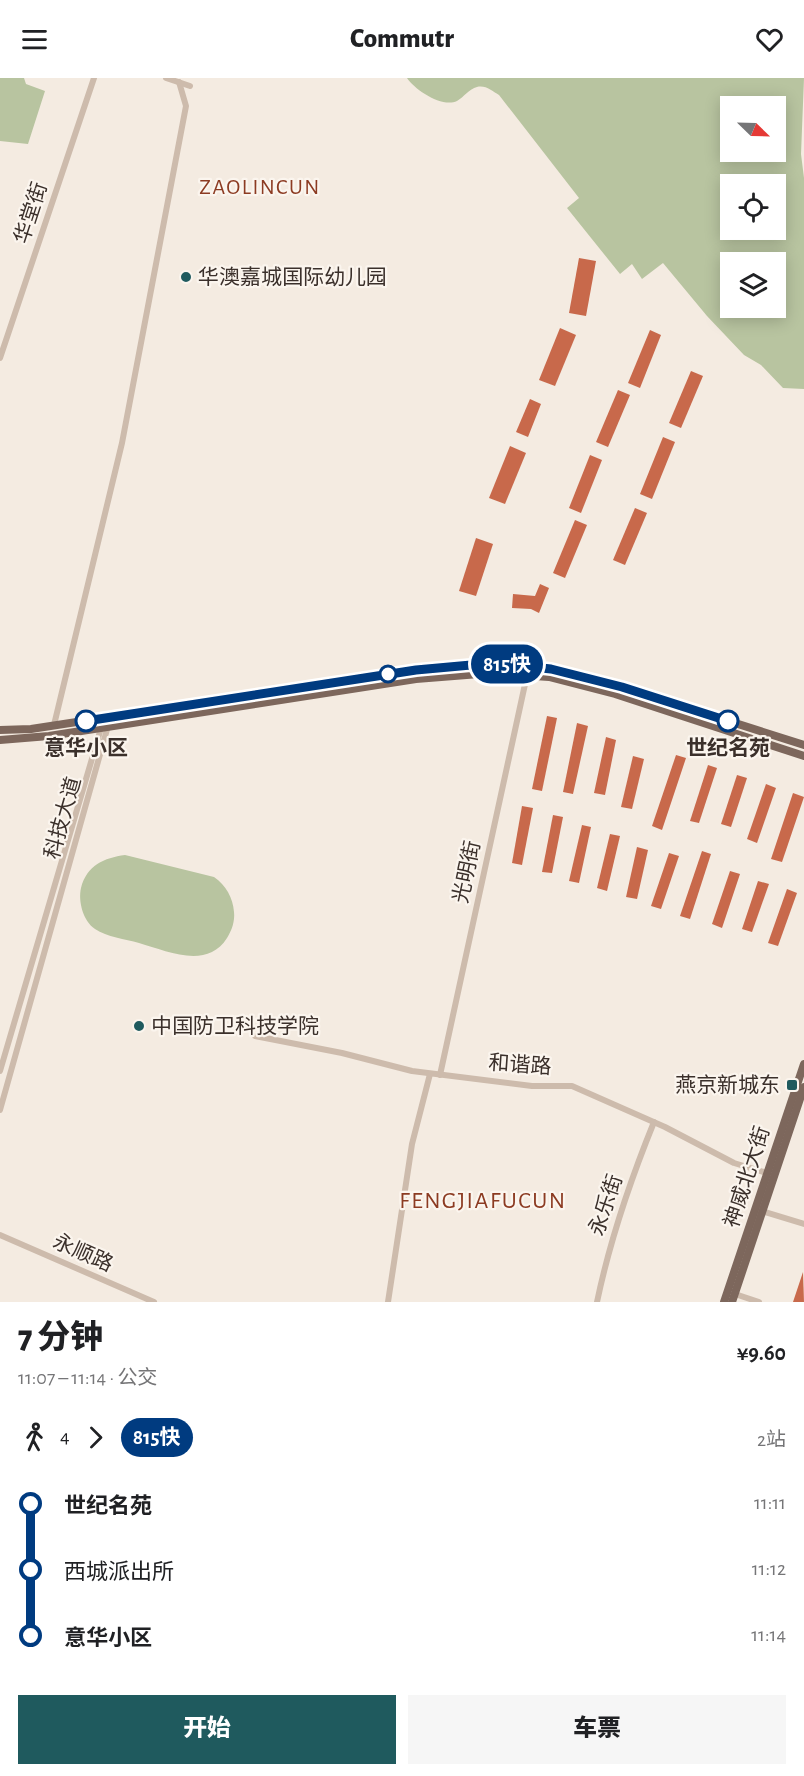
<!DOCTYPE html>
<html lang="zh">
<meta charset="utf-8">
<style>
:root{--surface:#fff;--page:#f6f6f6;--text:#202124;--muted:#757577;--accent:#1f5a5e}
body{margin:0;font-family:"Alegreya Sans","Noto Sans SC",sans-serif;background:var(--page);color:var(--text);height:100vh;display:flex;flex-direction:column;font-size:22px;white-space:nowrap}
*{box-sizing:border-box;margin:0}
p{font-size:20px;color:var(--muted)}
.icon{flex:none;width:33px;height:33px;fill:none;stroke:currentColor;stroke-width:2;stroke-linecap:round;stroke-linejoin:round}
.map{position:relative;height:1224px;overflow:hidden}
.drawer{display:flex;flex-direction:column;background:var(--surface);flex:1}
.drawer>*{flex:none}
.badge{padding:0 12px;border-radius:20px;font-size:21px;line-height:39px}
.needle{width:39px;rotate:113deg}
.tools{position:absolute;left:720px;top:18px;display:grid;gap:12px}
.tools a{display:grid;place-items:center;width:66px;height:66px;border-radius:0px;background:var(--surface);box-shadow:0 3px 15px #0003;font-size:30px}
.map>.badge{position:absolute;translate:-50% -50%;box-shadow:0 0 0 3px #fff}
.legs{display:flex;align-items:center;gap:9px;height:66px;padding:0 18px;font-size:20px}
.legs p{margin-inline-start:auto}
.overview{display:flex;align-items:center;justify-content:space-between;height:102px;padding:0 18px}
h1{font-size:33px;font-weight:800;line-height:45px}
.cta{display:flex;gap:12px;margin-top:auto;padding:12px 18px}
.cta a{flex:1;height:69px;border-radius:0px;background:var(--accent);color:#fff;font-size:24px;font-weight:800;line-height:69px;text-align:center}
.cta a+a{background:var(--page);color:var(--text)}
ul{padding:0 18px;list-style:none}
li{display:flex;align-items:center;gap:21px;height:66px;font-size:22px}
li i{display:grid;place-items:center;width:9px;height:100%;margin:0 8px;background:currentColor}
li i::after{content:'';width:15px;height:15px;margin:-8px;border:4px solid;border-radius:50%;background:var(--surface)}
li p{margin-inline-start:auto}
li:first-child i{background:linear-gradient(#0000 50%,currentColor 0)}
li:last-child i{background:linear-gradient(currentColor 50%,#0000 0)}
header{display:flex;justify-content:space-between;align-items:center;height:78px;padding:0 18px;background:var(--surface);font-size:27px;font-weight:800}
.map>svg:first-child{display:block}
.green{fill:#b8c4a0;fill-rule:evenodd}
.building{fill:#c8694b}
.lines{fill:none;stroke-linecap:round;stroke-linejoin:round}
.minor{stroke:#cdbbac;stroke-width:6}
.major{stroke:#7d675c;stroke-width:8}
.line-1-casing{stroke:#fff;stroke-width:14}
.line-1{stroke:#003b80;stroke-width:9}
.poi-dot{fill:#1f5a5e;stroke:#fbf5ee;stroke-width:2}
.stop-1-dot{fill:#fff;stroke:#003b80;stroke-width:3}
.labels{text-anchor:middle;dominant-baseline:central;stroke-width:4.5;stroke-linejoin:round;paint-order:stroke}
.street-label{font-size:21px;fill:#3b302b;stroke:#fbf5ee}
.poi-label{font-size:21px;fill:#3b302b;stroke:#fbf5ee;text-anchor:start}
.stop-label{font-size:21px;font-weight:bold;fill:#3b302b;stroke:#fbf5ee}
.neighbourhood-label{font-size:22px;letter-spacing:1.5px;fill:#8c3b22;stroke:#fbf5ee}
.quarter-label{font-size:24px;letter-spacing:1.5px;fill:#8c3b22;stroke:#fbf5ee}
</style>
<header><svg class="icon" aria-label="menu" viewBox="0 0 24 24"><path d="M4 6h16M4 12h16M4 18h16"/></svg>Commutr<svg class="icon" aria-label="heart" viewBox="0 0 24 24"><path d="M12 20l-8-8c-3-5 5-10 8-4 3-6 11-1 8 4z"/></svg></header>
<div class="map">
<svg width="804" height="1224" viewBox="0 0 804 1224">
<rect width="100%" height="100%" fill="#f4ebe1"/>
<g class="green">
<polygon points="0,0 24,0 26,6 45,13 28,66 0,63"/>
<path d="M407 0H804L801 76 804 100V311L783 310 761 287 744 277 707 238 663 185 642 201 632 186 620 196 567 130 579 120 499 17C492 13 486 7 477 9 469 11 464 19 457 23 442 30 415 12 407 0ZM776 28V74H730V28ZM776 106V152H730V106ZM776 184V230H730V184Z"/>
<path d="M125 777 214 799C226 807 233 820 234 834 235 843 232 852 227 860 207 892 167 873 139 865 125 861 107 859 95 851 83 843 78 823 81 810 87 787 104 780 125 777Z"/>
</g>
<g class="building">
<polygon points="579,180 596,183 586,238 569,235"/>
<polygon points="560,250 576,257 555,308 539,302"/>
<polygon points="650,252 661,257 640,310 628,305"/>
<polygon points="691,293 703,298 681,350 669,345"/>
<polygon points="618,312 630,317 608,369 596,364"/>
<polygon points="530,321 541,326 528,359 516,354"/>
<polygon points="663,359 675,364 652,421 640,416"/>
<polygon points="510,368 526,375 505,426 489,420"/>
<polygon points="590,377 602,382 581,435 569,430"/>
<polygon points="635,430 647,435 625,487 613,482"/>
<polygon points="575,442 587,447 565,500 553,495"/>
<polygon points="476,460 493,466 476,518 459,513"/>
<polygon points="540,506 549,510 539,535 531,531 512,530 513,516 535,518"/>
<polygon points="547,638 557,640 542,713 532,711"/>
<polygon points="577,645 588,648 573,716 563,714"/>
<polygon points="606,659 616,662 605,717 594,715"/>
<polygon points="676,677 686,680 662,752 652,748"/>
<polygon points="633,678 644,681 632,731 621,729"/>
<polygon points="708,687 717,690 699,745 690,743"/>
<polygon points="737,697 747,700 731,749 721,746"/>
<polygon points="766,706 776,710 757,765 747,761"/>
<polygon points="793,715 804,719 782,784 771,781"/>
<polygon points="522,728 533,730 522,787 512,785"/>
<polygon points="553,737 563,739 552,795 542,794"/>
<polygon points="582,747 591,749 579,805 569,803"/>
<polygon points="610,756 620,758 607,813 597,810"/>
<polygon points="637,769 648,772 637,821 626,819"/>
<polygon points="702,773 711,776 690,841 680,838"/>
<polygon points="669,775 679,778 661,831 651,828"/>
<polygon points="730,793 740,796 722,850 712,846"/>
<polygon points="758,803 769,806 752,854 742,851"/>
<polygon points="787,811 797,815 778,868 768,865"/>
<polygon points="803,1194 804,1224 793,1224"/>
</g>
<g class="lines">
<g class="minor">
<polyline points="166,0 190,8"/>
<polyline points="0,280 94,0"/>
<polyline points="54,647 122,365 186,28 179,4"/>
<polyline points="255,958 342,975 412,993 532,1008 572,1008 665,1049 734,1085 767,1095"/>
<polyline points="0,993 104,640"/>
<polyline points="440,997 527,597"/>
<polyline points="0,1032 108,648"/>
<polyline points="762,1133 804,1146"/>
<polyline points="0,1157 154,1224"/>
<polyline points="735,1216 759,1224"/>
<polyline points="388,1224 412,1066 430,996"/>
<path d="M597 1224C610 1162 630 1103 654 1044"/>
</g>
<g class="major">
<polyline points="0,652 31,651 416,592 493,585 551,591 622,609 804,667"/>
<polyline points="0,662 49,658 416,601 492,595 549,599 615,616 804,678"/>
<polyline points="724,1224 804,986"/>
<polyline points="732,1224 804,1009"/>
</g>
</g>
<g class="lines">
<g class="line-1-casing">
<polyline id="line-1" points="86,643 416,592 493,585 551,591 622,609 728,643"/>
</g>
<use href="#line-1" class="line-1"/>
</g>
<g class="poi-dot">
<circle cx="186" cy="199" r="6"/>
<circle cx="139" cy="948" r="6"/>
<rect x="786" y="1001" width="12" height="12" rx="3"/>
</g>
<g class="stop-1-dot">
<circle cx="388" cy="596" r="8"/>
<circle cx="86" cy="643" r="10"/>
<circle cx="728" cy="643" r="10"/>
</g>
<g class="labels">
<g class="street-label">
<text transform="translate(31 135) rotate(-72)">华堂街</text>
<text transform="translate(63 740) rotate(-74)">科技大道</text>
<text transform="translate(467 794) rotate(-78)">光明街</text>
<text transform="translate(520 987) rotate(4)">和谐路</text>
<text transform="translate(747 1099) rotate(-72)">神威北大街</text>
<text transform="translate(606 1127) rotate(-71)">永乐街</text>
<text transform="translate(83 1175) rotate(24)">永顺路</text>
</g>
<g class="poi-label">
<text x="198" y="199">华澳嘉城国际幼儿园</text>
<text x="151" y="948">中国防卫科技学院</text>
<text x="780" y="1007" text-anchor="end">燕京新城东</text>
</g>
<g class="stop-label">
<text x="86" y="670">意华小区</text>
<text x="728" y="670">世纪名苑</text>
</g>
<g class="neighbourhood-label">
<text x="260" y="109">ZAOLINCUN</text>
</g>
<g class="quarter-label">
<text x="483" y="1123">FENGJIAFUCUN</text>
</g>
</g>
</svg>
<div class="tools">
<a><svg class="needle" viewBox="-14 -14 28 28"><path d="M0-13l5 13h-10z" fill="#e53935"/><path d="M0 13l5-13h-10z" fill="#757577"/></svg></a>
<a><svg class="icon" aria-label="locate" viewBox="0 0 24 24"><circle cx="12" cy="12" r="6"/><path d="M12 2v4M12 18v4M2 12h4M18 12h4"/></svg></a>
<a><svg class="icon" aria-label="layers" viewBox="0 0 24 24"><path d="M12 4l9 5-9 5-9-5zM3 14l9 5 9-5"/></svg></a>
</div>
<b class="badge" style="left:507px;top:586px;background:#003b80;color:#fff">815快</b>
</div>
<section class="drawer">
<div class="overview"><div><h1>7 分钟</h1><p>11:07 – 11:14 · 公交</p></div><b>¥9.60</b></div>
<div class="legs"><svg class="icon" aria-label="walk" viewBox="0 0 24 24"><circle cx="13" cy="4" r="2"/><path d="M13 8l-2 6 4 7M11 14l-3 7M7 12l3-4h3l4 4"/></svg>4<svg class="icon" aria-label="forward" viewBox="0 0 24 24"><path d="M9 5l7 7-7 7"/></svg><b class="badge" style="background:#003b80;color:#fff">815快</b><p>2站</p></div>
<ul>
<li><i style="color:#003b80"></i><b>世纪名苑</b><p>11:11</p></li>
<li><i style="color:#003b80"></i><span>西城派出所</span><p>11:12</p></li>
<li><i style="color:#003b80"></i><b>意华小区</b><p>11:14</p></li>
</ul>
<div class="cta"><a>开始</a><a>车票</a></div>
</section>
